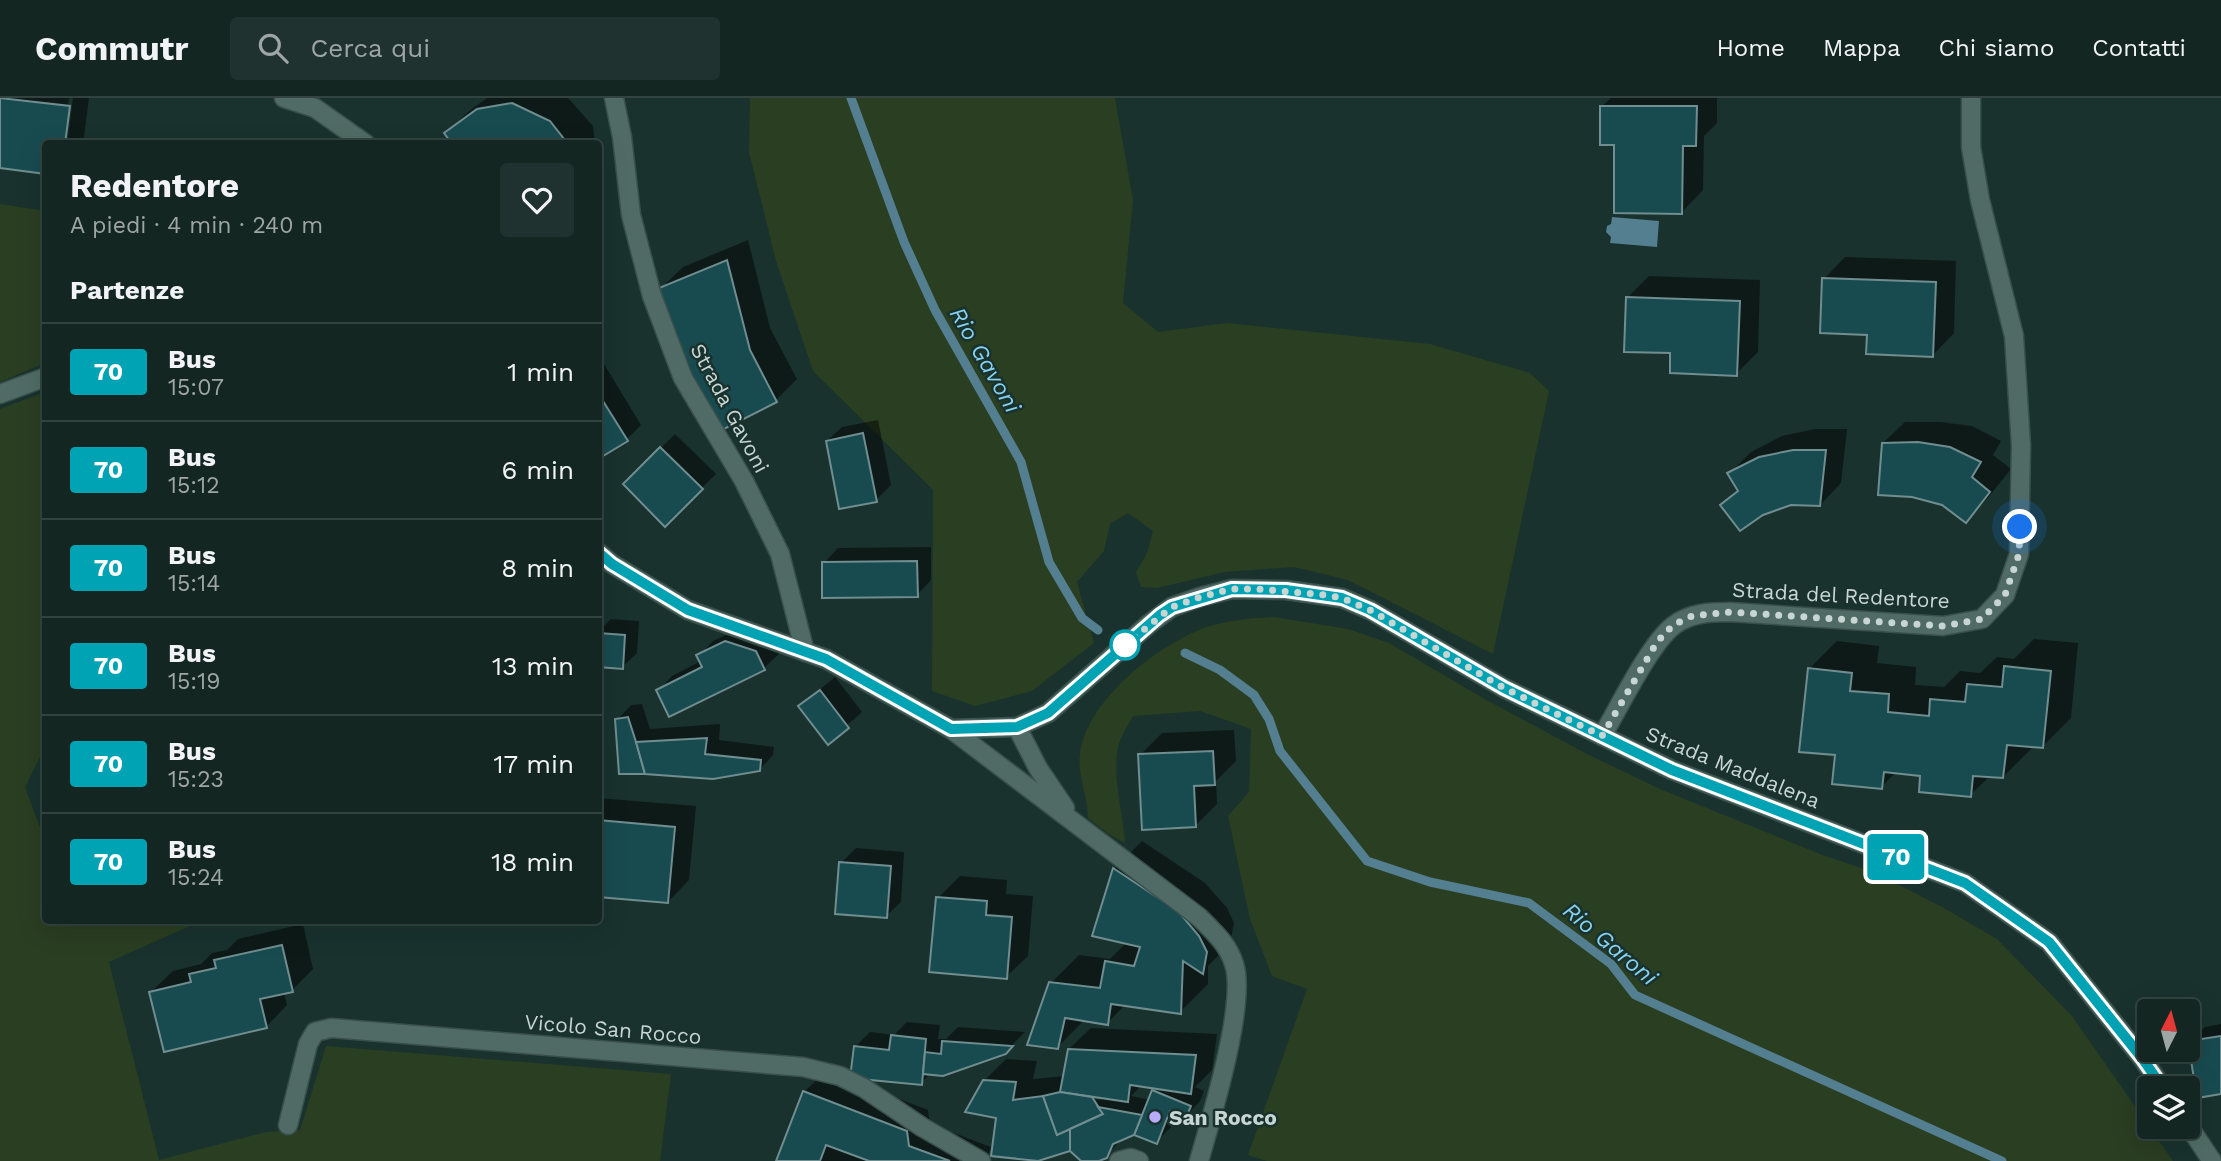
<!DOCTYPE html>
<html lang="it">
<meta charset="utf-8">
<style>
:root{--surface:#132622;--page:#20322f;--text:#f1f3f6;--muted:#9da5a5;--line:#324340}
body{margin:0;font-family:"Work Sans",sans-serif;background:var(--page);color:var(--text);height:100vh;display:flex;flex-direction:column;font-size:26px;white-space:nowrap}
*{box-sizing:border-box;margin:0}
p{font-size:23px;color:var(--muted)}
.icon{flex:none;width:38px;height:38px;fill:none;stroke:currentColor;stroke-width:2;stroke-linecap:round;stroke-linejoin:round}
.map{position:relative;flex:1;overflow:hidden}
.drawer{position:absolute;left:42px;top:42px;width:560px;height:784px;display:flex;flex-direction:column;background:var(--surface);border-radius:7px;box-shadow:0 7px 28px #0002,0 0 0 2px var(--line)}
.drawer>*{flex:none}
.badge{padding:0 14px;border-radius:5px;font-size:24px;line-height:46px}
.needle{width:46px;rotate:6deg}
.buttons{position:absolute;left:2137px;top:901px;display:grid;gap:14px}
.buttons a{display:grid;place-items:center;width:63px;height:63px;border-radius:7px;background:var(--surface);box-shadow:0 7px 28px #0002,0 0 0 2px var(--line);font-size:35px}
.you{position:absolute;width:35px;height:35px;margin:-18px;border:5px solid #fff;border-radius:50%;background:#1a73e8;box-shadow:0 0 0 10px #1a73e833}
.map>.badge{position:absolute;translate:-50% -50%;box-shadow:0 0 0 4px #fff}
h2{padding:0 28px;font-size:26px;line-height:63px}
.round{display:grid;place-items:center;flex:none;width:74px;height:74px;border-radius:7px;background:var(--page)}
.head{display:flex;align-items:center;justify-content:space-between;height:119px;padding:0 28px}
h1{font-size:33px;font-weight:700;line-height:52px}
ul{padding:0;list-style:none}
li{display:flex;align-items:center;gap:21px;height:98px;padding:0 28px;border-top:2px solid var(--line)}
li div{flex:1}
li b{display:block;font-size:26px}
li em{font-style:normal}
li .badge{min-width:77px;font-weight:700;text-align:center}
header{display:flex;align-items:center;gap:42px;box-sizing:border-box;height:98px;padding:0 35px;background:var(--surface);border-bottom:2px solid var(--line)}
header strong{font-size:33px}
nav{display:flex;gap:38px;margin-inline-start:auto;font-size:24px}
.search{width:490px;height:63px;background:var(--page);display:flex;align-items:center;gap:18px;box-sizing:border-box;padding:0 24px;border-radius:7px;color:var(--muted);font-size:26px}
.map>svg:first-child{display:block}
.green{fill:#2a3e22}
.water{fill:#547f90}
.shadow{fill:#0007;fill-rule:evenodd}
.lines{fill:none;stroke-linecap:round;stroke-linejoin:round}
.stream{stroke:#547f90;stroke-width:9}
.building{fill:#184b50;stroke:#708d8f;stroke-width:2}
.minor-casing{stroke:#394f4b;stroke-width:21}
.minor{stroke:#506b65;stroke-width:18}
.line-casing{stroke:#fff;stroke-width:16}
.line{stroke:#00a3b4;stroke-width:10}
.walk{stroke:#c8d6d3;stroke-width:7;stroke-dasharray:0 12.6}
.stop-dot{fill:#fff;stroke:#00a3b4;stroke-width:3.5}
.poi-dot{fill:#b8abf7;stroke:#19322e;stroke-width:2.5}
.labels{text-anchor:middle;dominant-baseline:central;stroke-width:5;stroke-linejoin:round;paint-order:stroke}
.street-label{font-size:21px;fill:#c8d6d3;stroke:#19322e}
.poi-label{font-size:21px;font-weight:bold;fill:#c8d6d3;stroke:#19322e;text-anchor:start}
.water-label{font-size:23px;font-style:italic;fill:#87d0ee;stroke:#19322e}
</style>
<header>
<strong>Commutr</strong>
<div class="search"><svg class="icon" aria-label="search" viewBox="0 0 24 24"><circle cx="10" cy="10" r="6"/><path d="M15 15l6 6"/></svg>Cerca qui</div>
<nav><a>Home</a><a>Mappa</a><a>Chi siamo</a><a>Contatti</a></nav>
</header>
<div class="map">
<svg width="2221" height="1063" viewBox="0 0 2221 1063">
<rect width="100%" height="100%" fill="#19322e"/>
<g class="green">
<polygon points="750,0 1115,0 1133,102 1123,205 1158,234 1227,225 1430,246 1530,275 1549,293 1493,556 1348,482 1294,469 1225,474 1157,490 1141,489 1136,474 1147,455 1153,433 1128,415 1110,426 1104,453 1077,484 1094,545 1032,593 975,608 932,593 933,392 813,273 776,163 749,54"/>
<polygon points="0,106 46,113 45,265 0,284"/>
<polygon points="45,294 45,649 25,689 45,743 46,822 201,823 109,864 159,1062 266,1034 300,1032 326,948 671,976 660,1063 0,1063 0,311"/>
<path d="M1274 519 1348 531 1389 545 1483 600 1585 655 1660 691 1825 758 1876 775 1942 809 1997 841 2072 918 2173 1063H1267L1248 1057 1307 891 1272 878 1250 821 1228 718 1249 694 1251 631 1200 613 1133 618C1128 628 1120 639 1118 649 1112 681 1123 713 1125 745L1107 735 1088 720C1088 698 1077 678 1080 656 1086 602 1162 543 1210 528 1232 522 1252 520 1274 519Z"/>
</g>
<polygon class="water" points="1612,119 1659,123 1657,149 1610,145 1611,139 1606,134 1607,128 1611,126"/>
<g class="shadow">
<polygon points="0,0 69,0 63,46 46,46 0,68"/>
<polygon points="73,0 89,0 83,46 67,46"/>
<polygon points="487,0 568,0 593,28 595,46 454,46 446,35 468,14"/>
<polygon points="1611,0 1717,0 1717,25 1704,38 1703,92 1682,114 1602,8"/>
<polygon points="748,142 770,230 797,281 776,302 661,190 683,169"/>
<polygon points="1845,159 1956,163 1954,235 1933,257 1824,181"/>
<polygon points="1649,178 1760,182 1758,254 1736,276 1672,253 1628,199"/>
<polygon points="604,266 641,327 626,342 598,358 598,269"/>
<polygon points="878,322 891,387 876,402 827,343 842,329"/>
<polygon points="1905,324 1940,324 1972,328 2001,343 1993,357 2011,371 1987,401 1966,422 1883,345"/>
<polygon points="1815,331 1847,331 1841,385 1820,407 1722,407 1739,391 1729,376 1751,354 1782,338"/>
<polygon points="675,336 716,376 665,426 625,386"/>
<polygon points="931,449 931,482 917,497 824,465 838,450"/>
<polygon points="611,521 639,523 637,555 622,569 598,567 598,534"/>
<polygon points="741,530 771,539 779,556 764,570 670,617 658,593 672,578 701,563 699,558 713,543"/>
<polygon points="2034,541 2078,545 2071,620 2043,648 2031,647 2031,651 2003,679 1990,678 1970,697 1922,676 1897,673 1881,689 1837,656 1809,571 1837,543 1879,548 1877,565 1916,569 1915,587 1944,589 1960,573 1980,575 1997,559 2014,561"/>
<polygon points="598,575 604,576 598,639"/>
<polygon points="835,579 862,614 828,644 800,608"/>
<polygon points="642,606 650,631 720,626 719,642 774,649 773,657 759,672 620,674 617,622 631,607"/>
<polygon points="1234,632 1236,663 1216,683 1217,706 1195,728 1140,657 1162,635"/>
<polygon points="598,700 696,708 689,782 668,804 598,797"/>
<polygon points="1142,743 1205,785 1227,810 1234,825 1230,846 1208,868 1208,886 1180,914 1126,906 1107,925 1085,921 1058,949 1051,885 1079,857 1110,861 1127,844 1094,837 1114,771"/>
<polygon points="856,750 904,754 901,804 886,818 841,765"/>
<polygon points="960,778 1007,782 1006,796 1033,798 1028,858 1006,879 938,800"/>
<polygon points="303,826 313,871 292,892 284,894 287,907 266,929 151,894 173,873 201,866 212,855 227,852 238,841"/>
<polygon points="907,924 940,927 938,941 946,941 958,929 1025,934 1005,954 931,975 921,985 855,949 870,934 894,937"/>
<polygon points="2221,926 2221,995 2190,944 2205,929"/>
<path d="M1091 930 1217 936 1212 972 1195 989 1204 993 1200 1003 1186 1018 1177 1014 1171 1029 1157 1043 1134 1035 1122 1040 1106 1059 1094 1063H1084L1071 1051 998 1018 984 983 1006 961 1037 963 1033 981 1065 978 1069 951ZM1142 987 1158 989 1150 1002 1131 998ZM1071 994 1101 999 1100 1002 1071 997Z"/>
<polygon points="826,973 928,1012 930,1026 991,1049 986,1063 778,1063 804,994"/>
</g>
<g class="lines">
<g class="stream">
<polyline points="851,0 904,144 935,212 1021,364 1049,464 1082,520 1098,532"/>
<polyline points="1185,555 1220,572 1254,597 1269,621 1280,653 1367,763 1430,784 1529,805 1611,866 1635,897 2002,1063"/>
</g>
</g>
<g class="building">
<polygon points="0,0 70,8 65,46 46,46 46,76 0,70"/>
<polygon points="512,5 550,23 568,46 452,46 444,35 477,11"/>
<polygon points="1600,8 1697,8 1696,48 1683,48 1682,116 1614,115 1614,47 1600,47"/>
<polygon points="727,162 750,252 777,304 722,332 689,274 659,190"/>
<polygon points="1822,180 1936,184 1933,259 1866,256 1867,237 1820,235"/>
<polygon points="1626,199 1740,203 1737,278 1670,275 1670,255 1624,254"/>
<polygon points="598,295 628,343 598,361"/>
<polygon points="863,335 877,404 839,411 826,343"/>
<polygon points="1918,344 1950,349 1981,364 1972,379 1990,394 1966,425 1942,407 1912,399 1878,397 1882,345"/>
<polygon points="660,349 703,391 665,429 623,386"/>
<polygon points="1793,352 1826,352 1820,408 1791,407 1763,417 1740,433 1720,407 1738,393 1727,375 1759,359"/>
<polygon points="917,463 918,499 822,500 822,464"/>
<polygon points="598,535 625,537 623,571 598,569"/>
<polygon points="725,543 756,553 765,572 669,619 656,592 702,569 696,557"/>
<polygon points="2004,568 2051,573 2043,650 2007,647 2003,680 1973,678 1971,699 1919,694 1920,678 1884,674 1882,691 1832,686 1835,657 1799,654 1808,570 1852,575 1850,593 1889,596 1888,614 1929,618 1930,601 1965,604 1967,586 2002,589"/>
<polygon points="820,592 849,630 828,647 798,608"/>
<polygon points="628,619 636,644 645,676 619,676 615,621"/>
<polygon points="707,640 705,656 761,662 760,673 713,681 645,676 636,644"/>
<polygon points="1213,653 1215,687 1194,688 1196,729 1142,732 1138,656"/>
<polygon points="598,722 675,729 668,805 598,799"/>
<polygon points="839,764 891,768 887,820 835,816"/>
<polygon points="1113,770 1178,813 1199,838 1207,854 1203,876 1183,863 1181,916 1111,906 1108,927 1065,920 1058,951 1027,947 1049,884 1100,890 1105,863 1134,868 1140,849 1092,838"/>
<polygon points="936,799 987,803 986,817 1012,819 1007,881 929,874"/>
<polygon points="282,847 293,894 260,901 267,930 164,954 149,894 191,884 189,876 216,870 214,862"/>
<polygon points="891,937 926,941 922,987 850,980 854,948 889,952"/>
<polygon points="2221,938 2221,996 2197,1000 2188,943"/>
<polygon points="942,943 1013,948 1006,956 943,978 923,976 925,954 941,956"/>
<polygon points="1068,951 1196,957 1191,996 1130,987 1128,1004 1060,994"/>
<polygon points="983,982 1016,984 1013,1002 1043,998 1057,1037 1070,1031 1070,1053 1038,1063 991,1058 996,1020 965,1014"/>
<polygon points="1152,992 1191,1008 1186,1020 1170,1013 1157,1046 1134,1037"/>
<polygon points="803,993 907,1033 909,1048 950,1063 869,1063 826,1047 820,1063 776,1063"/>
<polygon points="1060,994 1092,999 1103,1016 1057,1037 1043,998"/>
<polygon points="1098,1009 1142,1017 1134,1037 1113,1046 1107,1060 1099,1063 1081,1063 1070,1053 1070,1031 1103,1016"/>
</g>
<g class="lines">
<g class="minor-casing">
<g id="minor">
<polyline points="284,0 315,10 366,46"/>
<polyline points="614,0 622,39 631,117 652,198 683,280 744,383 780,456 805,554"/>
<polyline points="0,296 46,279"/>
<polyline points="598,454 612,466 688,512 826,561 951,631 1017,629 1048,615 1149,526 1172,509 1200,499 1232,491 1286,492 1342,500 1370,512 1504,590 1672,672 1965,785 2049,844 2142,960 2163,990"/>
<polyline points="1017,629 1038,670 1065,710"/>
<path d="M951 631 1199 819C1213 833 1228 846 1234 866 1247 904 1211 1021 1199 1063"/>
<path d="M1602 638C1619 610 1649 547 1673 528 1689 515 1710 514 1730 514L1943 528 1982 521 2005 497 2019 456 2021 347 2014 238 1980 102 1971 49V0"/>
<polyline points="288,1027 308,946 315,934 331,930 803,969 840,978 864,990 922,1029 981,1063"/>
<polyline points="2188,1027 2212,1063"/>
<polyline points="1119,1063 1131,1060 1139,1063"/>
</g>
</g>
<use href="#minor" class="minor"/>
</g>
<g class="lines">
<g class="line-casing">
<polyline id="line" points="598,454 612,466 688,512 826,561 951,631 1017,629 1048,615 1160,517 1172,509 1232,491 1286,492 1342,500 1370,512 1504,590 1672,672 1965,785 2049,844 2142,960 2163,990"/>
</g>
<use href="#line" class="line"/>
<polyline class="walk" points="1125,547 1172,509 1200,499 1232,491 1258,491 1326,497 1342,500 1370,512 1504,590 1602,638 1657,544 1673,527 1692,518 1730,514 1943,528 1982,521 2005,497 2019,456 2020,429"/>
</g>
<circle class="stop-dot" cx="1125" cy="547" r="14"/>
<circle class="poi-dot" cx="1155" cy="1019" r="7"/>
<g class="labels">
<g class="street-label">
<text transform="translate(730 310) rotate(62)">Strada Gavoni</text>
<text transform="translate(1841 497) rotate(3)">Strada del Redentore</text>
<text transform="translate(1733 669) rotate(22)">Strada Maddalena</text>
<text transform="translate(613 931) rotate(5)">Vicolo San Rocco</text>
</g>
<g class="poi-label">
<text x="1169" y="1019">San Rocco</text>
</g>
<g class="water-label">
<text transform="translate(985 262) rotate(60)">Rio Gavoni</text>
<text transform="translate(1610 846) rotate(40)">Rio Garoni</text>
</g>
</g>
</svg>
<div class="buttons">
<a><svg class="needle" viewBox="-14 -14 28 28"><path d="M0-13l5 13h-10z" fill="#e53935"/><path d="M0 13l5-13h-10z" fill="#9da5a5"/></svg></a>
<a><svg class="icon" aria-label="layers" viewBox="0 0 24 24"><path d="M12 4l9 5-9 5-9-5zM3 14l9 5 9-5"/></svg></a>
</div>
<div class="you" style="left:2020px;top:429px"></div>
<b class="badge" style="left:1896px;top:759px;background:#00a3b4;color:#fff">70</b>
<section class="drawer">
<div class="head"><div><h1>Redentore</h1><p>A piedi · 4 min · 240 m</p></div><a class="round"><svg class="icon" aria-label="heart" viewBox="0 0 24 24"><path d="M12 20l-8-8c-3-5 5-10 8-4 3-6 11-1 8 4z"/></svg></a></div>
<h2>Partenze</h2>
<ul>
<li><span class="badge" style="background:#00a3b4;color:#fff">70</span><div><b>Bus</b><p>15:07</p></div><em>1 min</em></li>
<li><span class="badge" style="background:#00a3b4;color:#fff">70</span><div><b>Bus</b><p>15:12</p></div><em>6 min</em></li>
<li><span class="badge" style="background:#00a3b4;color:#fff">70</span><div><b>Bus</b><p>15:14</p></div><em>8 min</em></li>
<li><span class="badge" style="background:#00a3b4;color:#fff">70</span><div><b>Bus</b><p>15:19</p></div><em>13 min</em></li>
<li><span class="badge" style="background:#00a3b4;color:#fff">70</span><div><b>Bus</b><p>15:23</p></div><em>17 min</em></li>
<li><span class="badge" style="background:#00a3b4;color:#fff">70</span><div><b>Bus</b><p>15:24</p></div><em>18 min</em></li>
</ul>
</section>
</div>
